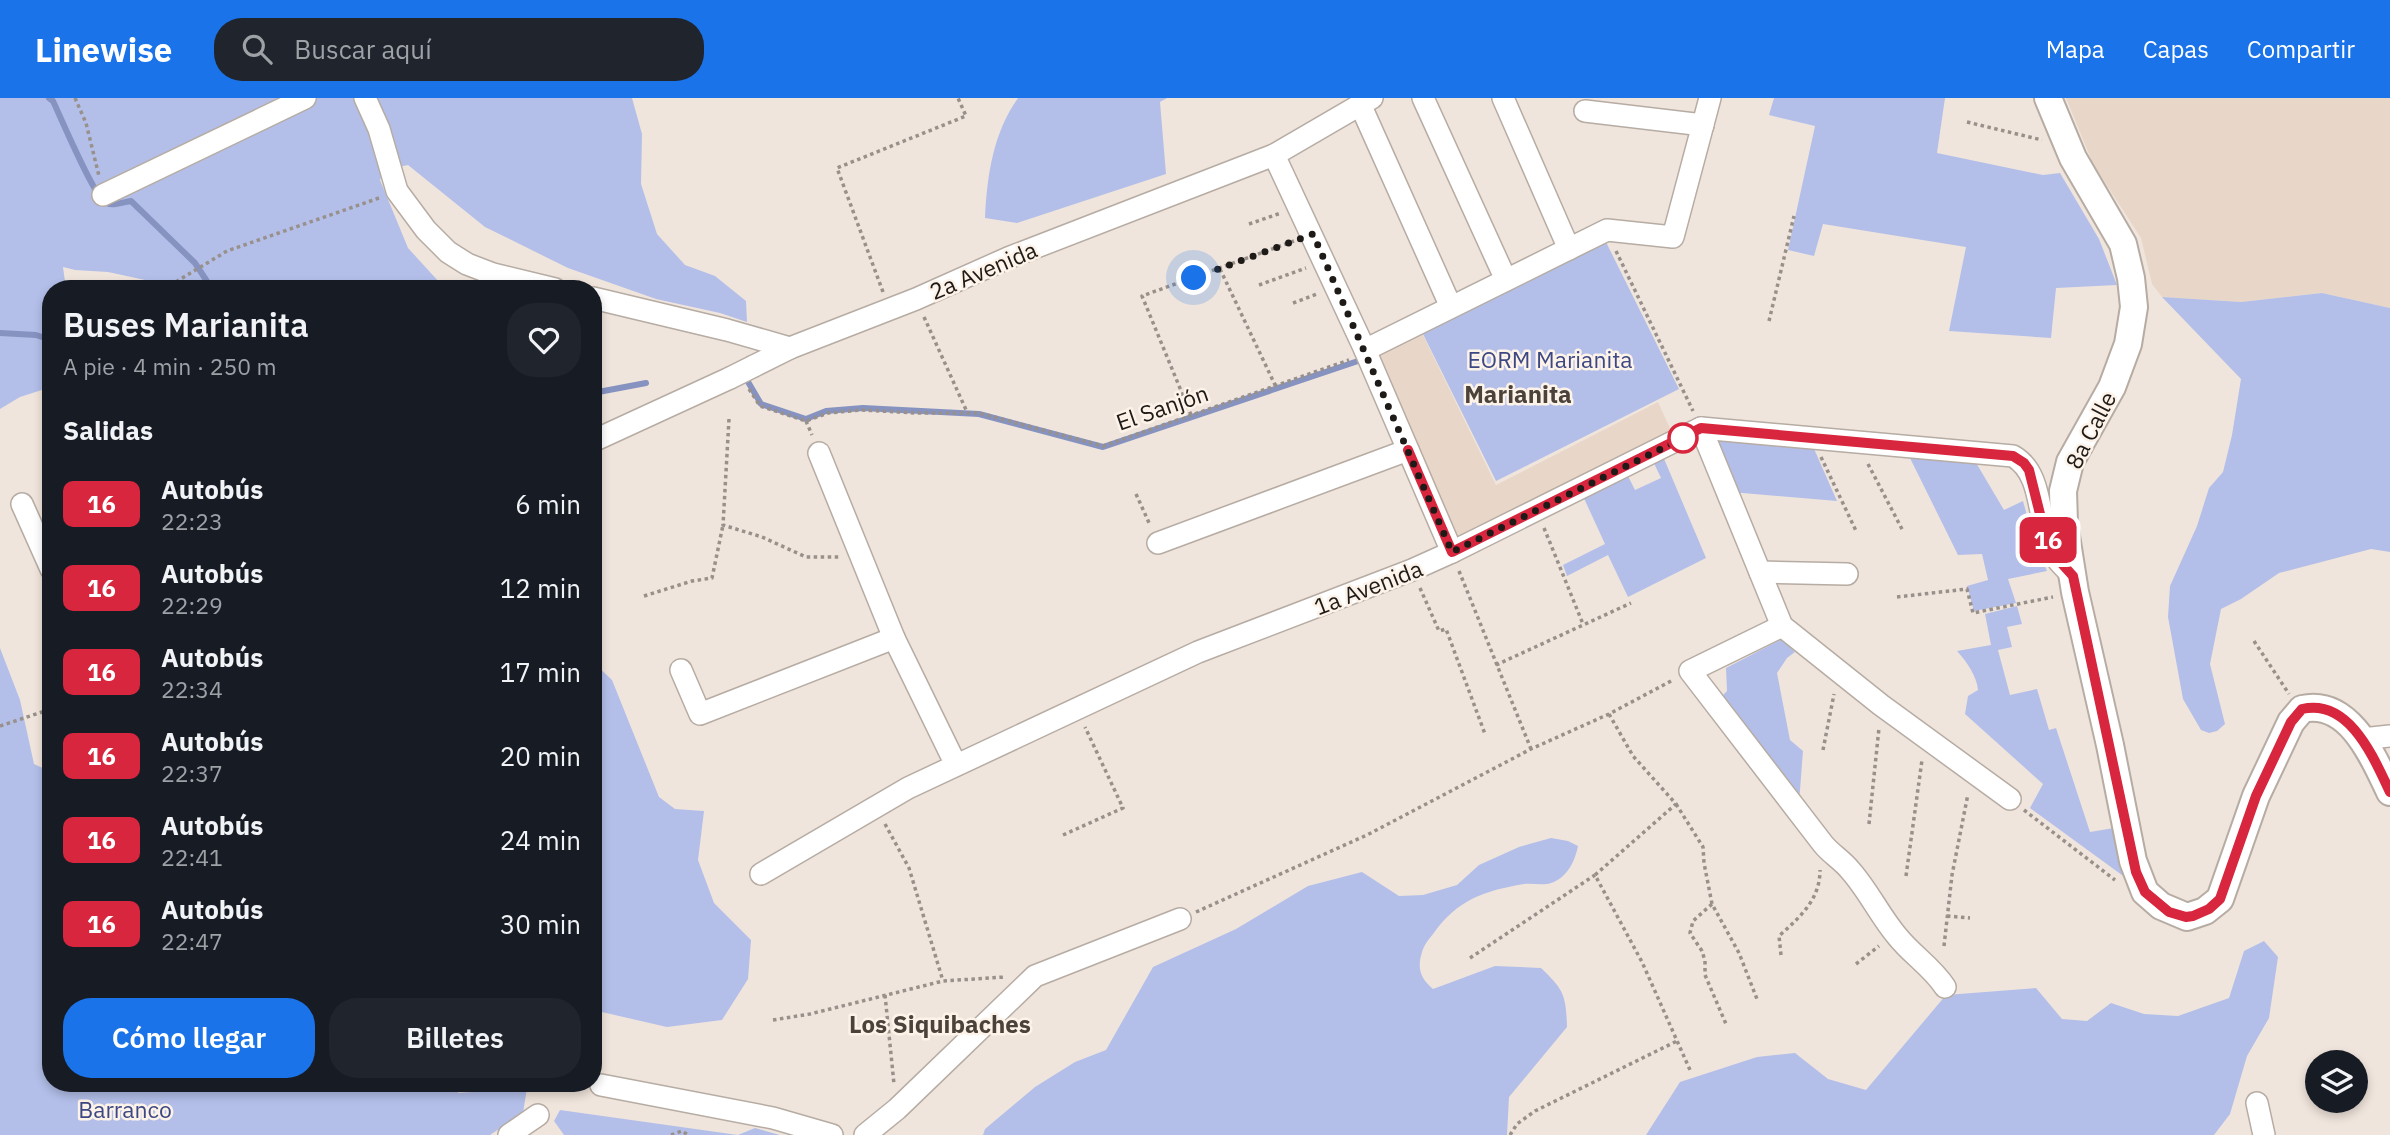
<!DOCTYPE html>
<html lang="es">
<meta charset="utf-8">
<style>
:root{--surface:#171b24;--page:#20242c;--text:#f1f3f6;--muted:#9ea1a6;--accent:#1a73e8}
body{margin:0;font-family:"IBM Plex Sans",sans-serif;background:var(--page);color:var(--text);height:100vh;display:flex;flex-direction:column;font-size:26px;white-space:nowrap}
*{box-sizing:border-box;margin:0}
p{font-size:23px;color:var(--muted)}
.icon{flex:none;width:38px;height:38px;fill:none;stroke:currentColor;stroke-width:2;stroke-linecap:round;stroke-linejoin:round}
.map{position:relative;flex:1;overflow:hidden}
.drawer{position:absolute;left:42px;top:182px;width:560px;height:812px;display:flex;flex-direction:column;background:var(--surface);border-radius:28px;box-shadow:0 4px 10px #0003}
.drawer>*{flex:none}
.badge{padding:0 14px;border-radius:10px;font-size:24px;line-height:46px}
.fabs{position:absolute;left:2305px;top:952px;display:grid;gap:14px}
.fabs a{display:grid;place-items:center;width:63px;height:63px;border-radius:50%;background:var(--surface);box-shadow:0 4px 10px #0003;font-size:35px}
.you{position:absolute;width:35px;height:35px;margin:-18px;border:5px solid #fff;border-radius:50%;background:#1a73e8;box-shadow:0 0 0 10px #1a73e833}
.map>.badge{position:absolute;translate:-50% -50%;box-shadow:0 0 0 4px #fff}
h2{padding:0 21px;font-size:26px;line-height:63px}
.round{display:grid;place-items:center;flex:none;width:74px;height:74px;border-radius:28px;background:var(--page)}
.summary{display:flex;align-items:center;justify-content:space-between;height:119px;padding:0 21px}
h1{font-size:33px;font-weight:600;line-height:52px}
.primary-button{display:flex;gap:14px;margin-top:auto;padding:14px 21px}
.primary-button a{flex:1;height:80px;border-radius:28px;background:var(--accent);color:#fff;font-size:28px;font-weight:600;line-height:80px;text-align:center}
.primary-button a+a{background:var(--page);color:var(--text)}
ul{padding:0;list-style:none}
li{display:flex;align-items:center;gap:21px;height:84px;padding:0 21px}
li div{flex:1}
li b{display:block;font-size:26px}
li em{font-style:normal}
li .badge{min-width:77px;font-weight:700;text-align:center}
header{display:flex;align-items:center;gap:42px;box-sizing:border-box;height:98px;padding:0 35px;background:var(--accent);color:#fff}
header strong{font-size:33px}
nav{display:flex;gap:38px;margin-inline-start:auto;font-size:24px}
.search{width:490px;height:63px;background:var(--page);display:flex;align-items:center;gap:18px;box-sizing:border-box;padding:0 24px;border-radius:28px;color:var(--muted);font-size:26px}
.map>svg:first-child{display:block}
.built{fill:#e8d7c9}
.green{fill:#b3bfe9}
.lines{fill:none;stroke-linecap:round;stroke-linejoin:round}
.stream{stroke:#8692c0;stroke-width:6}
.minor-casing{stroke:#b6aca3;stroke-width:24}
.major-casing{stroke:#b6aca3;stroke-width:30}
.path{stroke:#98908a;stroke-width:3.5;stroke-dasharray:3.5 3.5;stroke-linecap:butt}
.minor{stroke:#fff;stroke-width:21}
.major{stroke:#fff;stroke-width:26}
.minor-bridge-casing{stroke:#b6aca3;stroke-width:24;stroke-linecap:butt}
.minor-bridge{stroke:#fff;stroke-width:21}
.line-casing{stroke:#fff;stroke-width:16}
.line{stroke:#d7263d;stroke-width:10}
.walk{stroke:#1e1a17;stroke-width:7;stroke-dasharray:0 12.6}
.stop-dot{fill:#fff;stroke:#d7263d;stroke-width:3.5}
.labels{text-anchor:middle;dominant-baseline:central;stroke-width:5;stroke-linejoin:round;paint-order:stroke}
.street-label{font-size:23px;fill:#1e1a17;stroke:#fdf3e9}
.park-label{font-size:23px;fill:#3c4884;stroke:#fdf3e9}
.neighbourhood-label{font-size:24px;font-weight:bold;fill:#4b423b;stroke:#fdf3e9}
</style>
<header>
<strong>Linewise</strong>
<div class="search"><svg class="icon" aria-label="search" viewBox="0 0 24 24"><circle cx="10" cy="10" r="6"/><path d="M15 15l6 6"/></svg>Buscar aquí</div>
<nav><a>Mapa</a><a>Capas</a><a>Compartir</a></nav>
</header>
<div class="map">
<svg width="2390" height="1037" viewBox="0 0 2390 1037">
<rect width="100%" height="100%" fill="#f0e5dc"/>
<g class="built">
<polygon points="2066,0 2390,0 2390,210 2322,195 2241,204 2162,199 2152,186 2141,140 2093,66"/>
<polygon points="1422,235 1496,387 1658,304 1674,339 1462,447 1378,258"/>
</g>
<g class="green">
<polygon points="0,0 632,0 642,36 641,86 657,136 685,167 715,178 746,203 747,224 720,215 656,201 568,170 485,129 408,67 384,72 380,82 408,150 440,185 442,191 161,191 159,185 108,174 75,172 63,169 66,191 51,191 51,289 20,299 0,311"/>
<path d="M1018 0H1167L1160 4 1166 76 1017 125 985 120C987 78 993 35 1018 0Z"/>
<polygon points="1774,0 1945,0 1937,55 2043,77 2060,75 2099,141 2117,187 2056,190 2051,240 1949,233 1966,149 1823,126 1814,158 1788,152 1815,28 1769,17"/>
<polygon points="1604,140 1679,291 1496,383 1421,232"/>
<polygon points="2322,195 2390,210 2390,454 2371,451 2279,475 2241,501 2221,511 2210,566 2225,626 2217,633 2209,635 2201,632 2183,601 2168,519 2170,488 2197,428 2209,390 2223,374 2232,337 2241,281 2162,199 2241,204"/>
<polygon points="1707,334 1811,344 1837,403 1731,394"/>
<polygon points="1662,356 1706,460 1628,499 1608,457 1567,478 1563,467 1605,446 1582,396 1626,374 1635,392 1661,380 1652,361"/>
<polygon points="1909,358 1975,363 2004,412 2023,403 2033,439 2047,473 2008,481 2016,505 1974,513 1967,488 1988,482 1982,456 1958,457"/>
<path d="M2017 508 2022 526 2007 529 2012 549 1998 552 2010 597 2037 591 2049 632 2056 630 2090 734 2114 730 2126 780 2030 710 2043 686 1965 616 1968 598 1978 592C1977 578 1966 563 1957 553L1991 547 1985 516Z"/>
<polygon points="1782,541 1795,554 1787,560 1777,575 1790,642 1803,653 1799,705 1719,601 1727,593 1726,570"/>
<polygon points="0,550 20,602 34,666 51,674 51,985 462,985 458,995 527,990 523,1015 490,1037 0,1037"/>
<polygon points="593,564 612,582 659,699 675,711 704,713 698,762 714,805 751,842 748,881 722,922 667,929 593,912"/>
<path d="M1551 740 1568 743 1578 748C1575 763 1567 780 1551 785 1543 788 1533 785 1524 786 1484 793 1458 801 1433 836 1429 841 1424 847 1422 854 1417 870 1420 880 1433 891L1495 868 1541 870C1564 892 1566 897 1567 929L1509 999 1507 1037H983L985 1031 1035 989 1075 964 1106 952 1153 869 1236 831 1308 788 1362 774 1399 798 1423 797 1457 787 1479 767 1519 749Z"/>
<polygon points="2264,843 2278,859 2269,920 2247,958 2230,1016 2214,1037 1646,1037 1680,984 1757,959 1795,955 1828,981 1866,992 1946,897 2036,890 2062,921 2087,923 2111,905 2144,916 2178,918 2229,900 2244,853"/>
<polygon points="560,1012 738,1037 755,1030 780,1037 564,1037 554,1023"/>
</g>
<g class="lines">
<g class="stream">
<path d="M49 0 53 3C61 20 94 98 105 104 112 109 123 104 131 103L195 165 212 191"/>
<polyline points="0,235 36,237 51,242"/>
<polyline points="744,277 761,306 806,321 826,313 863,310 979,316 1103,349 1364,261"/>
<polyline points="593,295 646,285"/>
</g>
<g class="minor-casing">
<g id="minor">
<polyline points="365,0 379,31 397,93 426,132 448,154 467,166 493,176 555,191"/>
<polyline points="1423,0 1506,182"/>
<polyline points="1503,0 1569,151"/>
<polyline points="1360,6 1451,209"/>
<polyline points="1585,13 1703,27"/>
<polyline points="1274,57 1365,252 1452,454"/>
<polyline points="103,97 305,0"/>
<polyline points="593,200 727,232 790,250"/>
<polyline points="1365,252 1607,132 1673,139 1710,0"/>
<polyline points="754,268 790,250 916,201 1008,160 1274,57 1372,0"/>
<polyline points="1701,330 1782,528 1881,607 2010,701"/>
<polyline points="593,343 730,280"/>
<polyline points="819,355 894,540 956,667"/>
<polyline points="22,406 51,471"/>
<polyline points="1158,445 1408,352"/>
<polyline points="1760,474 1847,476"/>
<path d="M1782 528 1690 573 1823 746C1831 756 1842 762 1850 772 1868 792 1880 818 1897 838 1912 857 1932 869 1945 889"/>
<polyline points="681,572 700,616 894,540"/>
<polyline points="2362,641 2390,638"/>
<path d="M761 776 908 690 1198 554 1412 472 1452 454 1701 330 2013 358C2046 377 2036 428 2054 457 2059 465 2067 472 2073 478"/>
<polyline points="601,987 773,1020 832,1037"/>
<polyline points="2257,1005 2264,1037"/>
<polyline points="509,1037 538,1017"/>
<polyline points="865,1037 897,1011 1035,878 1180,821"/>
</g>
</g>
<g class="major-casing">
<path id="major" d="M2048 0 2073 60 2123 146 2131 180 2134 209 2128 246 2112 289 2070 364 2063 393 2064 425 2075 494 2110 647 2133 763 2145 794 2161 808 2187 819 2205 813 2220 801 2256 698 2291 624 2302 611C2350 600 2374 661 2390 694"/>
</g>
<g class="path">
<polyline points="75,0 86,25 99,78"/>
<polyline points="1967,24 2042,42"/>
<polyline points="1249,126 1281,115"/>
<polyline points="1616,153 1693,313"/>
<polyline points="1220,171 1276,289"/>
<polyline points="1259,187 1306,170"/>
<polyline points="164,191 227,153 379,100"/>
<polyline points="883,194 837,70 966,18 958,0"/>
<polyline points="1293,205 1317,196"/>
<polyline points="924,219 967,314"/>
<polyline points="1769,223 1794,118"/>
<polyline points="749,291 760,308 806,323 828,315 862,312 916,315 979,315 1103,348 1349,262"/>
<polyline points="1191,317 1142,198 1294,143"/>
<polyline points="729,321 723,427 762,439 806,459 840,459"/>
<polyline points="806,323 812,337"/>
<polyline points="1821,359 1857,435"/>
<polyline points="1868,366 1903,433"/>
<polyline points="1136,396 1150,427"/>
<polyline points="1544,430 1583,526"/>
<polyline points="593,444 596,456 600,528"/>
<polyline points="1459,473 1531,651"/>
<polyline points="1420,490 1439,533 1446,531 1485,636"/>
<polyline points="644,498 692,483 712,480 723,427"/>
<polyline points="1897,499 1967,491 1973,515 2053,499"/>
<polyline points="2254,543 2289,596"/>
<polyline points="1496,567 1631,505"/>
<polyline points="1609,616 1633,658 1676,706 1595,777 1642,864 1690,972"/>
<polyline points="0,628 51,611"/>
<polyline points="1823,652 1834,596"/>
<polyline points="1676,706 1703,749 1704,765 1712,806 1739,855 1757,901"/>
<polyline points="2024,712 2115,782"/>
<polyline points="885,726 909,770 943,883"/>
<polyline points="1869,726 1879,630"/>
<polyline points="1063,737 1123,710 1085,629"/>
<polyline points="1906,778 1922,662"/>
<polyline points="1712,806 1693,823 1690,835 1702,853 1705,863 1705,877 1726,926"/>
<polyline points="1196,814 1367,737 1531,651 1609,616 1673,582"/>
<polyline points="1947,818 1970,820"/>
<polyline points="1944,848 1952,777 1968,696"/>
<path d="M1781 857 1779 838C1800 819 1820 802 1820 772"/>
<polyline points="1470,860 1595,777"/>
<polyline points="1856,866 1879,848"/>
<polyline points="885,897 894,986"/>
<polyline points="773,922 810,916 943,883 1005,879"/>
<polyline points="671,1037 682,1033 688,1037"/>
<polyline points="1510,1037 1517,1026 1535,1013 1677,943"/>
</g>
<use href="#minor" class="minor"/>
<use href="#major" class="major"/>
<g class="minor-bridge-casing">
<polyline id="minor-bridge" points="730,280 754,268"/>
</g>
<use href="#minor-bridge" class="minor-bridge"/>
</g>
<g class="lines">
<g class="line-casing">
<path id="line" d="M1408 352 1452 454 1701 330 2013 358 2024 365 2029 372 2042 424 2054 457 2073 478 2136 774 2145 794 2169 814 2186 819 2193 818 2209 811 2220 801 2256 698 2291 624 2302 611C2350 600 2374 661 2390 694"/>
</g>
<use href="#line" class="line"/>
<polyline class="walk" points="1194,180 1313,136 1452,454 1683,340"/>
</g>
<circle class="stop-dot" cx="1683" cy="340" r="14"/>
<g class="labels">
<g class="street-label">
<text transform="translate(983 172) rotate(-23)">2a Avenida</text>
<text transform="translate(1162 309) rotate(-19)">El Sanjón</text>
<text transform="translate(2090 332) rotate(-63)">8a Calle</text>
<text transform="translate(1368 489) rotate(-21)">1a Avenida</text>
</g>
<g class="park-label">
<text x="1550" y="261">EORM Marianita</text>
<text x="125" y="1011">Barranco</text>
</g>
<g class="neighbourhood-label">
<text x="1518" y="296">Marianita</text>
<text x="940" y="926">Los Siquibaches</text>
</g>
</g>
</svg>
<div class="fabs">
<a><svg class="icon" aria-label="layers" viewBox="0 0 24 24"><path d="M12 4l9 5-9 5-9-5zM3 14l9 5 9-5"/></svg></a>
</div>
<div class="you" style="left:1194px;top:180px"></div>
<b class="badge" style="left:2048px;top:442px;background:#d7263d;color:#fff">16</b>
<section class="drawer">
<div class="summary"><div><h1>Buses Marianita</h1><p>A pie · 4 min · 250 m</p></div><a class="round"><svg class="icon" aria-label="heart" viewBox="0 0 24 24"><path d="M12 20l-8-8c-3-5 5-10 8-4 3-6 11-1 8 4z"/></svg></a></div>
<h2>Salidas</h2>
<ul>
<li><span class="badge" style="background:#d7263d;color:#fff">16</span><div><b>Autobús</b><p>22:23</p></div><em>6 min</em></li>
<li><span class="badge" style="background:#d7263d;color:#fff">16</span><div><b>Autobús</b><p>22:29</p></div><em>12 min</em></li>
<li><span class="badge" style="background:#d7263d;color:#fff">16</span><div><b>Autobús</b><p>22:34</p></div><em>17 min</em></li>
<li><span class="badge" style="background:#d7263d;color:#fff">16</span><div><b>Autobús</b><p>22:37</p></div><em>20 min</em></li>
<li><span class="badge" style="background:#d7263d;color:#fff">16</span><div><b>Autobús</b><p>22:41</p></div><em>24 min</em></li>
<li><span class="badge" style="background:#d7263d;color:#fff">16</span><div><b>Autobús</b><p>22:47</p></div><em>30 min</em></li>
</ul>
<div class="primary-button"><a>Cómo llegar</a><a>Billetes</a></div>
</section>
</div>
